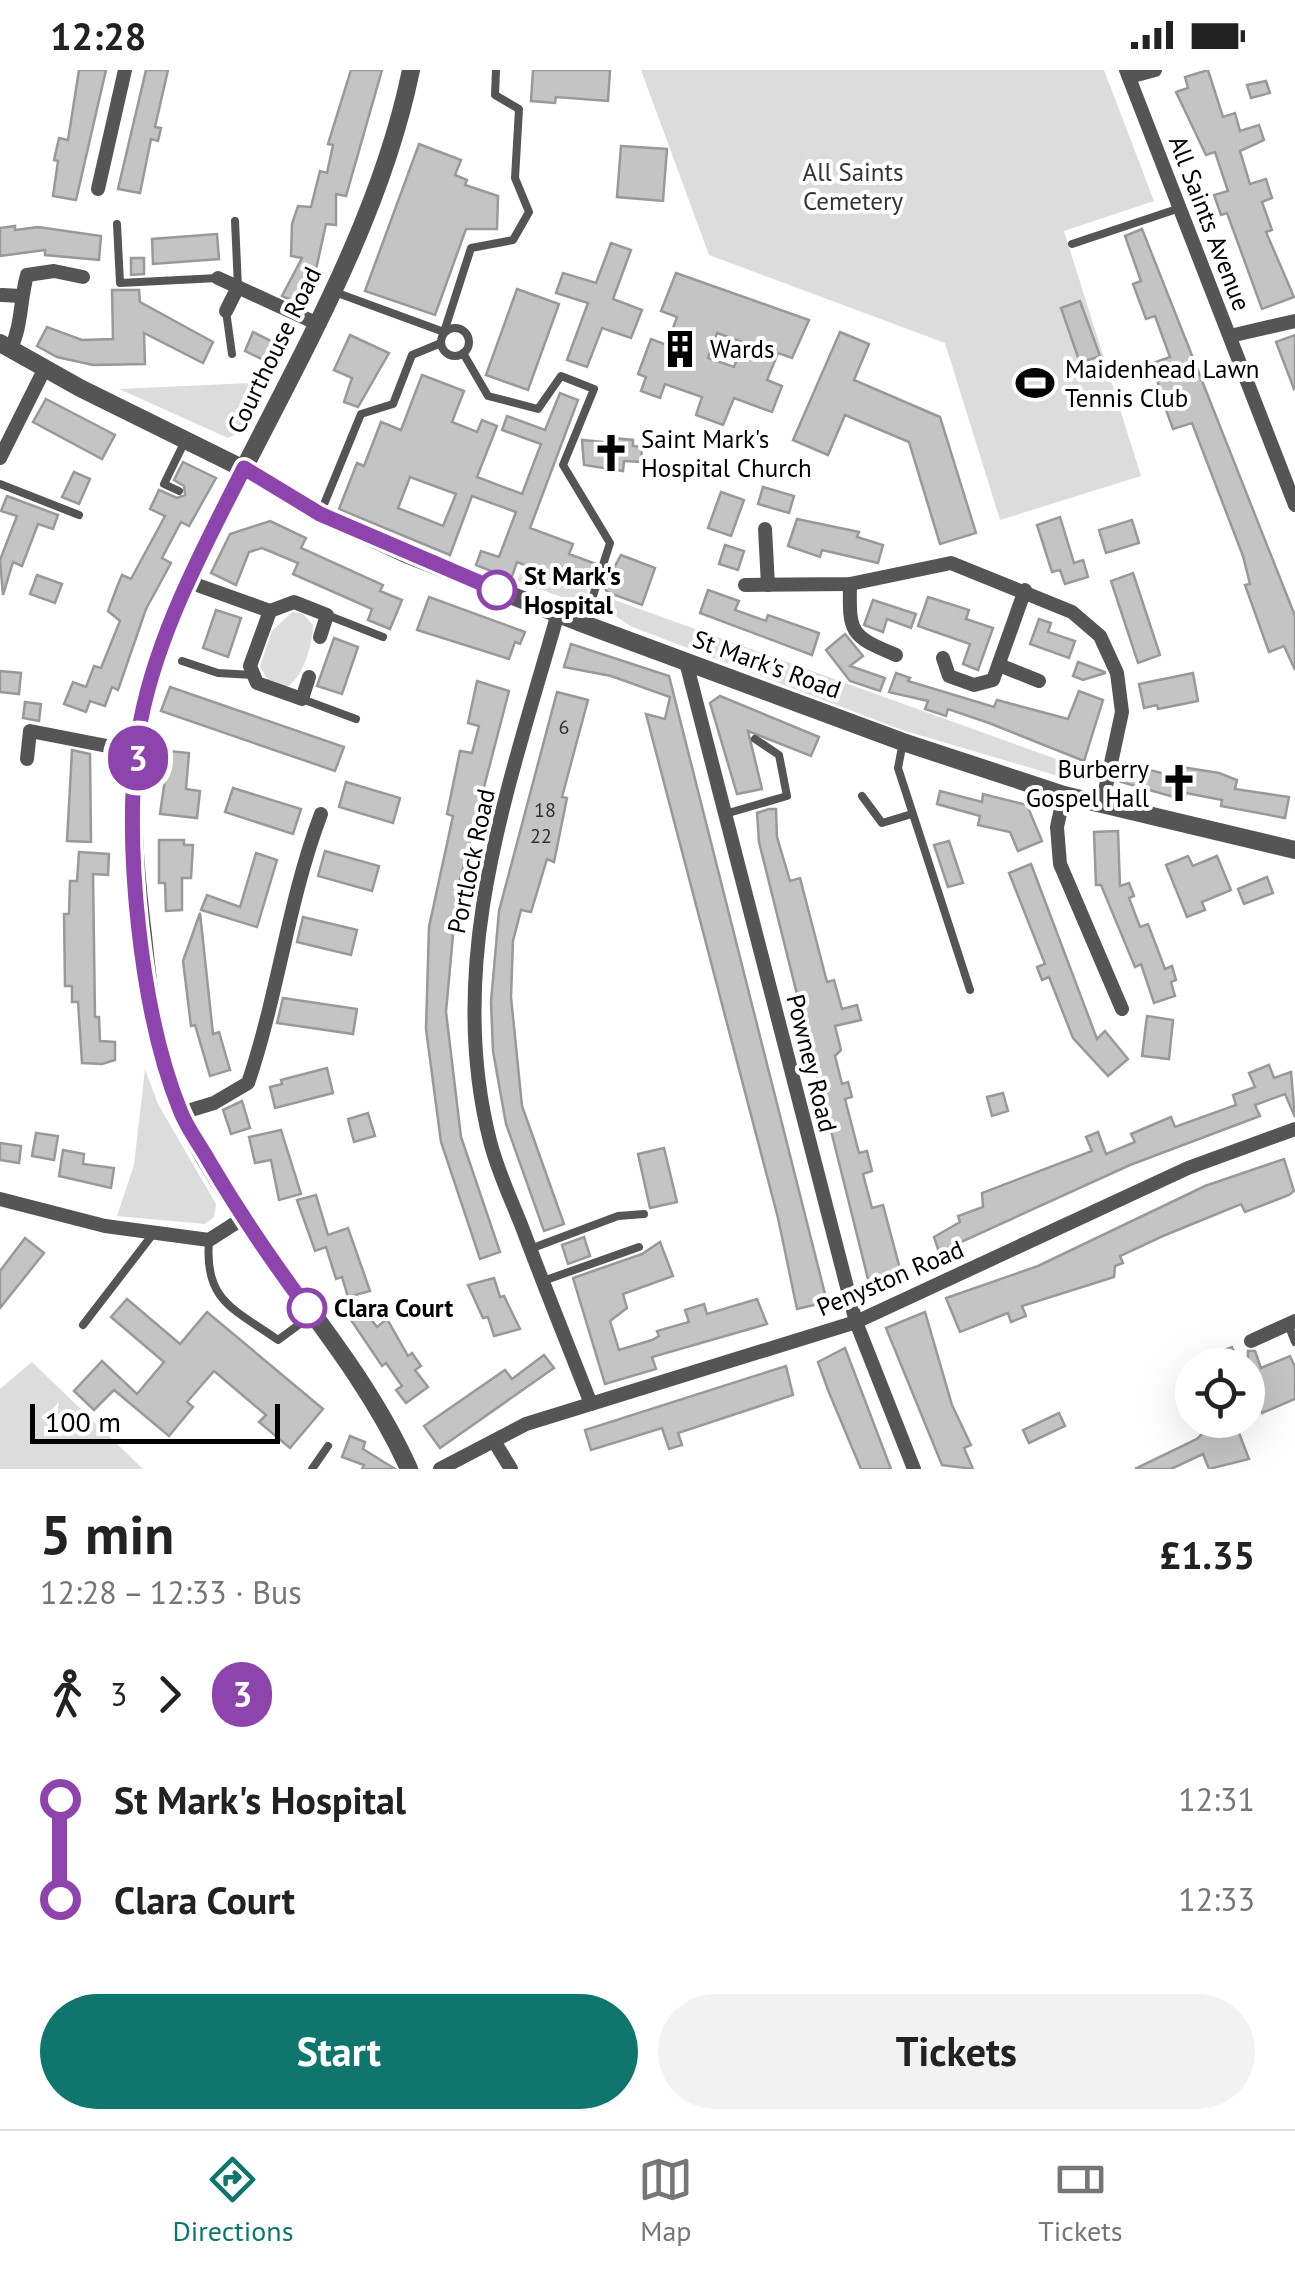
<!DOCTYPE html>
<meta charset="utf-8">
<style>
:root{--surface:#fff;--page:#f2f2f2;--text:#222;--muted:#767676;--line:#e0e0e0;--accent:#0f766e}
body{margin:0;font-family:"PT Sans",sans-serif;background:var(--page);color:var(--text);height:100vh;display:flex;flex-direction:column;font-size:38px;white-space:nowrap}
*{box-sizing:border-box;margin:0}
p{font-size:32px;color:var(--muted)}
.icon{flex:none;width:55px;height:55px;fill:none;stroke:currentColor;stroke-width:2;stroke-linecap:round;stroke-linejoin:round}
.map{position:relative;height:1399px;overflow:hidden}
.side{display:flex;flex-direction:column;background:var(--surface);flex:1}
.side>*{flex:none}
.badge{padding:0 20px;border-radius:32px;font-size:35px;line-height:65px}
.fabs{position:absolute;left:1175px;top:1278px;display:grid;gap:20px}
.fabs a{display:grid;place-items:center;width:90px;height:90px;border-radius:50%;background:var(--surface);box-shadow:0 10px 40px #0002;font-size:50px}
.scale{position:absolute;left:30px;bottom:25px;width:250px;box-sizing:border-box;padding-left:10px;border:5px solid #000;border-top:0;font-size:28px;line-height:35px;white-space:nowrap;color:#000;-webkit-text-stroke:8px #fff;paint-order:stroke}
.map>.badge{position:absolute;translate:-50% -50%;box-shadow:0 0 0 5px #fff}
.legs{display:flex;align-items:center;gap:15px;height:110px;padding:0 40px;font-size:32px}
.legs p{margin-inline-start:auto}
.headline{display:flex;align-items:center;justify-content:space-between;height:170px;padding:0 40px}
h1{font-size:55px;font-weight:800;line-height:75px}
.primary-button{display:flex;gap:20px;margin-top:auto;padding:20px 40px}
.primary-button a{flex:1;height:115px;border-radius:60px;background:var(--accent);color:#fff;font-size:40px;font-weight:800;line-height:115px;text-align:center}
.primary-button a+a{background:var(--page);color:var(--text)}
ul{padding:0 40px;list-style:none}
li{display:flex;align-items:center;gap:35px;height:100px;font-size:38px}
li i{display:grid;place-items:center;width:15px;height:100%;margin:0 12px;background:currentColor}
li i::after{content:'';width:25px;height:25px;margin:-12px;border:8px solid;border-radius:50%;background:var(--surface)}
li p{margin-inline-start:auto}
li:first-child i{background:linear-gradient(#0000 50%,currentColor 0)}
li:last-child i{background:linear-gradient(currentColor 50%,#0000 0)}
.status{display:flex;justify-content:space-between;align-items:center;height:70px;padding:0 50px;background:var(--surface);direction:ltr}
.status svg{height:28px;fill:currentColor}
.menu{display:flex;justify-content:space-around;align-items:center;height:140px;border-top:2px solid var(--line);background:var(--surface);font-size:28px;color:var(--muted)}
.menu a{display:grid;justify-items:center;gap:5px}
.menu .selected{color:var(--accent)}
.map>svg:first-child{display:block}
.green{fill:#dcdcdc}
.building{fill:#c4c4c4;stroke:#999;stroke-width:2.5;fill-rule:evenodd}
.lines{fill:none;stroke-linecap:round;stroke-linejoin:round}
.service{stroke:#555;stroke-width:8}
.minor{stroke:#555;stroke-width:14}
.tertiary{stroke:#555;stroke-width:18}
.line-1-casing{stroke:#fff;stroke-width:22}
.line-1{stroke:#8e44ad;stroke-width:15}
.stop-1-dot{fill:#fff;stroke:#8e44ad;stroke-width:5}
.labels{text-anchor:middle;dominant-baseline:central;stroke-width:8;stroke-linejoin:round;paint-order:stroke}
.number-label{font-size:20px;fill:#313131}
.park-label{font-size:25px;fill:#333;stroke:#fff}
.street-label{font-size:25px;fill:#000;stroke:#fff}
.poi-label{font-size:25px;fill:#000;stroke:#fff;text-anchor:start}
.stop-label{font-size:25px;font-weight:bold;fill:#000;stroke:#fff;text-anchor:start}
</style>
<div class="status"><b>12:28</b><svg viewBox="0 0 49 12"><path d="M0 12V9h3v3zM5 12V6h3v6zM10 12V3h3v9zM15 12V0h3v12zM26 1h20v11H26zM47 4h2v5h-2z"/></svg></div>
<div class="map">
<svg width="1295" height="1399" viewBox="0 0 1295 1399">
<rect width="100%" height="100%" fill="#fff"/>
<g class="green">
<polygon points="641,0 1104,0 1154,131 1064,161 1141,406 1000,450 945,273 709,185"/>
<polygon points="271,312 244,360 228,368 119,319"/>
<polygon points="524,497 588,520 581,534 517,511"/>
<polygon points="609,528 1095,703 1075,711 902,660 630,556 610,542"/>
<path d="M292 542 303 544 313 555C313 574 302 612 284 618L270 615 260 596 272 561Z"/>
<polygon points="145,999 158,1034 216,1134 214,1147 205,1154 117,1146 134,1095"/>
<polygon points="32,1292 143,1399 0,1399 0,1319"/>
</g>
<g class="building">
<polygon points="79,0 106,0 76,130 53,126 58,91 54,90 59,68 68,70"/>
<polygon points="146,0 168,0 155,57 161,58 158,71 151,69 140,123 118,119"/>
<polygon points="351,0 382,0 346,126 336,124 336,155 326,154 315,204 300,234 282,226 302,188 291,186 292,154 298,136 311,137 320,101 327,103 333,75 328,74"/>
<polygon points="533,0 610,0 608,31 556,27 555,33 531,31"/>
<polygon points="1208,0 1223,47 1235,43 1240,61 1259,55 1264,70 1240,81 1250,114 1266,109 1272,128 1262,132 1272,160 1266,162 1294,227 1262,239 1227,143 1221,145 1214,125 1228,121 1215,82 1206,85 1176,22 1188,18 1185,7"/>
<polygon points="1266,11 1270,23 1251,28 1247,15"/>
<polygon points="419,74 461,90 455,105 467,110 465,115 498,126 497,159 466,159 435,245 365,221"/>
<polygon points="621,76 667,79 663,131 617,127"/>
<polygon points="15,156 15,160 38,157 101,166 99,190 45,185 45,180 0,186 0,158"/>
<polygon points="1142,159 1295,546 1295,600 1284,576 1269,582 1245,515 1250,514 1243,486 1192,353 1173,359 1162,329 1153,293 1170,287 1155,246 1146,249 1133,214 1141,211 1125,166"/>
<polygon points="217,164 219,189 153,194 152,169"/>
<polygon points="611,173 631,180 613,229 642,240 631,268 602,258 587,297 567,290 588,233 556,223 563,203 596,213"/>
<polygon points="131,188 144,188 144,204 131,205"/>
<path d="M676 203 809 250 792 288 778 283 767 310 782 316 772 342 734 328 723 355 696 345 702 327 665 314 660 328 641 321 646 307 638 304 651 269 667 275 677 247 661 241ZM717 263 743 272 734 297 708 288Z"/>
<polygon points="517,219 559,234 528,320 486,305"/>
<polygon points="112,220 139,220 140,232 213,272 203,293 144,263 145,294 93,295 57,287 37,276 47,257 82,270 113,269"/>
<polygon points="1080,231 1100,286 1080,293 1061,238"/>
<polygon points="253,262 279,275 270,293 245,281"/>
<polygon points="840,262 869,274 854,310 940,347 976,463 940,474 909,372 845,345 828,385 793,370"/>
<polygon points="350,265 389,283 358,337 344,332 352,308 334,300"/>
<polygon points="1295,265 1295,318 1294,319 1276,272"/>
<path d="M422 305 464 321 452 352 477 362 482 350 497 356 477 407 522 424 541 374 502 360 507 346 545 360 560 323 578 330 530 458 573 474 569 484 596 494 590 511 562 501 560 508 517 492 511 509 476 495 481 481 499 487 516 442 472 426 450 485 339 439 357 393 364 396 381 352 401 360ZM410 407 456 424 443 456 398 438Z"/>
<polygon points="46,329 115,365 102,389 33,352"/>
<polygon points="614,368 633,370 633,376 642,377 641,392 624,391 623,401 584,395 582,370 614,373"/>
<polygon points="183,392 216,408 189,456 181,452 162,488 171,493 146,539 118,620 112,617 105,636 90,631 86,642 64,634 73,612 86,617 94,596 101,598 120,551 108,541 117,517 122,505 131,509 165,446 150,439 159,420 177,428 185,425 184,416 174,410"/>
<polygon points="74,402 90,409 79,434 62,427"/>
<polygon points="763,417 794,426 789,443 758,434"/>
<polygon points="721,422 744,430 731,466 708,458"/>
<polygon points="7,426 58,445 53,459 38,454 22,496 13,492 3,525 0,490 17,446 1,441"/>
<polygon points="1060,447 1074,493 1083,490 1088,507 1065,514 1060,500 1052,502 1037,455"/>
<polygon points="797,449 859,462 857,467 883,475 878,493 822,480 820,487 788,476"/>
<polygon points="1132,450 1139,473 1106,483 1099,460"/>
<polygon points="270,451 306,468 301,478 383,515 380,521 402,530 390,559 368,550 372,539 293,504 298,493 262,478 249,482 236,515 211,503 230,464"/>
<polygon points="725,475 744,481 738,500 719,494"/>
<polygon points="621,485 655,498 642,535 607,522 604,516"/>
<polygon points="1133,503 1160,585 1138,593 1111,511"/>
<polygon points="37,505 62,514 55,533 30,524"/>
<polygon points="708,520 739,531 735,540 766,551 768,545 819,563 812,585 700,543"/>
<polygon points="429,527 525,562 520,574 515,572 509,589 417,560"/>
<polygon points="928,527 969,540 966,549 993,558 978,600 963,594 970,574 918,556"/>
<polygon points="873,530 916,544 911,558 887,549 883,562 864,555"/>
<polygon points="216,540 241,548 228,587 203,578"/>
<polygon points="1039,549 1051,553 1048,562 1075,571 1069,588 1030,574"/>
<polygon points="845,564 863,586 850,596 885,608 880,621 850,611 826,580"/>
<polygon points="334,568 358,577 342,624 317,616"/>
<polygon points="571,574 669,606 827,1232 797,1239 778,1148 646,644 665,649 670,627 611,606 564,597"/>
<polygon points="1078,592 1105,602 1105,603 1083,610 1073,606"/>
<polygon points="0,601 21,603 19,624 0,622"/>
<polygon points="896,603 910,608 908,611 994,637 997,630 1068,649 1079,621 1103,630 1084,691 989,653 948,639 946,646 925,639 928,631 889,622"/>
<polygon points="1193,603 1198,631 1158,639 1157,635 1144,638 1139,614"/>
<polygon points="477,611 509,621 457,821 446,942 461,1067 500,1182 480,1189 441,1072 426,959 429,857 453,746 447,744 460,681 472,683 479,656 468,653"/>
<polygon points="170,617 344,677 335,701 161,641"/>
<polygon points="557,622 588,630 562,727 567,728 554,792 547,789 531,842 521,840 513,871 511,927 522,1036 564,1154 544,1161 506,1054 493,981 491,932 499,841"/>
<polygon points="720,626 819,667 811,686 748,661 762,719 737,724 710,633"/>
<polygon points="25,632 41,634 39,651 23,648"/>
<polygon points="72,680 90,684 91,772 67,771"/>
<polygon points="169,681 189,683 186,719 200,721 197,748 160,744"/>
<polygon points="1126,694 1173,706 1175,696 1219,703 1237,710 1235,719 1289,727 1285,748 1221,736 1222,730 1186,723 1184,730 1121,712"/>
<polygon points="346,712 400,728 393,753 339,737"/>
<polygon points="233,718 301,739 293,764 225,742"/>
<polygon points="940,721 982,732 983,724 1027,735 1042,771 1018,781 1010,762 978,755 980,746 937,734"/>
<polygon points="769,739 776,739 777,767 790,811 800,808 827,912 834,910 842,939 857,935 861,950 835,956 841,980 835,986 842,1014 848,1012 852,1027 845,1029 859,1083 867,1081 872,1101 863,1104 872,1138 883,1135 904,1214 872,1225 759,772 757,743"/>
<polygon points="1118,761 1120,816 1129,813 1134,826 1129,828 1140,857 1148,854 1165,899 1172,896 1176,910 1171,912 1175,926 1154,933 1141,894 1135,897 1101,815 1096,815 1094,762"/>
<polygon points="159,770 184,770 184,775 193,775 191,808 182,808 182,840 166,841 165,813 159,813"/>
<polygon points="949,771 963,813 948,817 934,775"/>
<polygon points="325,781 379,796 372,821 318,806"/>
<polygon points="79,782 109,784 108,805 93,804 95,947 99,947 100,971 115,972 115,990 102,994 82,993 78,932 72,932 72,916 65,916 64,844 69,844 70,811 77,811"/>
<polygon points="256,783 277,790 257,857 201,840 207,825 240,837"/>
<polygon points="1188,786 1193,796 1217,786 1231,820 1202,832 1205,840 1187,847 1166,795"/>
<polygon points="1031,794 1097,969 1105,961 1128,989 1108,1006 1073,968 1049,907 1042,910 1037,897 1045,894 1009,803"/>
<polygon points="1267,807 1273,823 1244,834 1238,819"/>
<polygon points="200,843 213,964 219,962 230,1000 210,1006 195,955 191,956 183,891"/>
<polygon points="303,847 357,860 351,885 297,872"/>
<polygon points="283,928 357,939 353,964 277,953"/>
<polygon points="1147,946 1173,950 1169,989 1142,986"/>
<polygon points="1269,995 1274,1008 1291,1002 1295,1047 1285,1024 1255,1035 1260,1046 1130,1095 939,1182 934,1167 960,1152 958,1146 983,1137 982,1123 1092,1081 1086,1067 1098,1062 1106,1084 1135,1072 1131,1064 1171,1047 1175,1057 1236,1035 1233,1025 1255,1017 1249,1003"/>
<polygon points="327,998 333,1023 275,1038 270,1017 282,1014 281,1010"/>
<polygon points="1003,1023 1008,1041 992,1046 987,1027"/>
<polygon points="242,1031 250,1058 231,1064 223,1040"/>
<polygon points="368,1043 375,1066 354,1072 348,1049"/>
<polygon points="281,1060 301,1124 279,1130 271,1090 255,1093 249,1067"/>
<polygon points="36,1063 58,1066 54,1090 32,1086"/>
<polygon points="0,1073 21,1076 19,1093 0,1090"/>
<polygon points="664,1078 677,1132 650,1138 638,1084"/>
<polygon points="63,1080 84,1084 83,1094 114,1098 111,1118 59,1106"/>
<polygon points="1284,1089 1294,1121 1289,1125 1245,1142 1241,1134 1163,1166 1120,1186 1123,1193 1115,1196 1114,1207 1022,1236 1026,1246 1011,1252 1008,1243 960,1262 946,1228 1038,1196 1205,1116"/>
<polygon points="316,1125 328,1165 348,1158 370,1221 348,1227 342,1207 336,1209 326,1177 315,1181 297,1130"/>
<polygon points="584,1167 590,1186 568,1194 562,1175"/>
<polygon points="25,1168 44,1183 0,1238 0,1201"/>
<polygon points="660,1172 673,1206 623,1224 627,1238 610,1251 619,1280 652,1270 659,1266 657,1261 689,1252 685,1240 704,1234 707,1244 757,1229 767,1254 652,1287 656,1299 605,1314 573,1208 642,1184"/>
<polygon points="494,1208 500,1227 504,1226 520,1259 494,1266 488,1247 483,1248 468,1215"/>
<polygon points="127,1229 180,1274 207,1242 323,1339 290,1378 259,1352 266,1345 214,1301 187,1332 193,1337 169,1366 114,1320 94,1340 74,1321 102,1291 137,1324 164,1292 111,1247"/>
<polygon points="357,1231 377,1257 387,1249 408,1286 412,1283 421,1296 415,1300 428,1317 406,1333 396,1320 402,1316 386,1293 382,1296 345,1241"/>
<polygon points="925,1242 952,1335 971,1375 964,1378 973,1399 942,1395 886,1258"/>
<polygon points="1232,1277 1239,1295 1222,1295 1218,1282"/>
<polygon points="845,1278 891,1399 861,1399 828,1320 818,1292"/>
<polygon points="1248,1281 1255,1281 1261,1298 1290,1286 1295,1297 1295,1329 1262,1343 1248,1308"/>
<polygon points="544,1285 554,1298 440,1378 424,1356 505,1300 512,1309"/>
<polygon points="786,1296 793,1325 678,1363 682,1375 669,1379 662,1358 591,1380 585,1360"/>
<polygon points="1059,1343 1065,1356 1029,1373 1023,1360"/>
<polygon points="1216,1350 1234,1350 1249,1389 1209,1399 1203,1384 1171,1399 1135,1399 1197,1369"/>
<polygon points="350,1366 365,1372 363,1379 395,1399 362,1399 364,1395 342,1387"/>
</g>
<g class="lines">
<g class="service">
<polyline points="235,151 238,217"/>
<polyline points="117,154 120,213 218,208"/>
<polyline points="1072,174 1180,138"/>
<polyline points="332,221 444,262 471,178 513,170 529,142 515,108 519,39 495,25 496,0"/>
<polyline points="226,241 232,284"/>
<circle cx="455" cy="272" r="14"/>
<polyline points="463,283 488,326 538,339 561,306 594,319 563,395 610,473 584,554"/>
<polyline points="0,414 79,445"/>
<polyline points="179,421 164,414 184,373"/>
<polyline points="320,444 361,344 393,334 412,285 441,273"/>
<polyline points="327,545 383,567"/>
<polyline points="182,591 218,603 253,605"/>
<polyline points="302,629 356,649"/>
<polyline points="903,672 898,698 970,920"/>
<polyline points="862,726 882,753 912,744"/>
<polyline points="725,744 787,726 779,685 755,669"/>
<path d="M209 1171C204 1231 234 1239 278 1270L312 1245"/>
<polyline points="530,1179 618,1146 644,1144"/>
<polyline points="543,1211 639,1177"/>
<polyline points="1288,1254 1295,1272"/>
<polyline points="83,1255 153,1164"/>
<polyline points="312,1399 328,1376"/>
</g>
<g class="minor">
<polyline points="1126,0 1295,435"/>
<polyline points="1129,7 1155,0"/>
<polyline points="98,119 125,0"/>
<polyline points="218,208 318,254"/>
<polyline points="2,225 21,226"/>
<polyline points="226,241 238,217"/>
<polyline points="1230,266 1295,251"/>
<path d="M11 278C22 255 20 230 27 205L54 201 83 207"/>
<polyline points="0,388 45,298"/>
<polyline points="765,459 768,515"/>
<polyline points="186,511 270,541 250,596 257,613 302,629 309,607"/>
<path d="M850 514C849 563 850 566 896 585"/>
<polyline points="745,515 850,514 951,493 1072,542 1100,566 1117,603 1122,642 1102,735"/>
<polyline points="270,541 294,532 327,545 320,567"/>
<path d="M558 543C509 717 444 890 490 1071 497 1100 511 1129 522 1157 544 1216 568 1275 591 1334"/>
<polyline points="943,588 949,606 974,615 993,610 1025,520"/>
<polyline points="686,592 856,1252 914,1399"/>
<polyline points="999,595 1039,611"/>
<polyline points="27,689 30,661 138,682"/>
<polyline points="1064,725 1057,757 1060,794 1122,939"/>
<path d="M181 1043 214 1033 248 1013C278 925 288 831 321 744"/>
<polyline points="0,1129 105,1156 209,1170 242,1149"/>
<polyline points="1251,1271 1295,1251"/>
<polyline points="494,1371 511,1399"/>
<polyline points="440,1399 526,1354 856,1252 1188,1098 1295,1059"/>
</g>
<g class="tertiary">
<polyline points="0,273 80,318 244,399 320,444 406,484 584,554 903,672 1064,725 1295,780"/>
<path d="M409 1399C351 1270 242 1172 181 1044 155 990 149 924 143 865 135 800 129 731 138 666 152 578 196 494 235 416 302 283 381 147 411 0"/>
</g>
</g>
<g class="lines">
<g class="line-1-casing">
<path id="line-1" d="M307 1238C272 1191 240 1144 210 1093 201 1076 187 1059 180 1040 140 941 123 771 138 666 152 573 202 481 244 398L320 444 497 520"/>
</g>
<use href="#line-1" class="line-1"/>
</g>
<defs>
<g id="building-bare" transform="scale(3)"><path d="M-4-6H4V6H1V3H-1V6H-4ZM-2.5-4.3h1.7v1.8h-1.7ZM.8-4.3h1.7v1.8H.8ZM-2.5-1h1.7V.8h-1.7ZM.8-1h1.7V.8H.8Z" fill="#000" stroke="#fff" stroke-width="2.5" paint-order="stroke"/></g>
<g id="stadium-bare" transform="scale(3)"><path d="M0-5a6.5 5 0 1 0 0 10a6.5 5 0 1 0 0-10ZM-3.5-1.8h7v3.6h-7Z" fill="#000" stroke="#fff" stroke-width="2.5" paint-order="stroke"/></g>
<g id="church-bare" transform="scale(3)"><path d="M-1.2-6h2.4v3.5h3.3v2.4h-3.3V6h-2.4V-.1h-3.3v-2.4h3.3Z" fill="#000" stroke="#fff" stroke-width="2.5" paint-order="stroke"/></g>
</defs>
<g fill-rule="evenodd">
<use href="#building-bare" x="680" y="279"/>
<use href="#stadium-bare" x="1035" y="313"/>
<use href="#church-bare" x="611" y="383"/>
<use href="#church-bare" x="1179" y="713"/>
</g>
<g class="stop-1-dot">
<circle cx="497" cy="520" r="18"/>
<circle cx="307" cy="1238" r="18"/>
</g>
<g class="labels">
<g class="number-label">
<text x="564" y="657">6</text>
<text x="545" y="740">18</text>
<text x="541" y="766">22</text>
</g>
<g class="park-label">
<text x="853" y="102">All Saints<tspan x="853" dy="29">Cemetery</tspan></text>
</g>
<g class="street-label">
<text transform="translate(1210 153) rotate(69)">All Saints Avenue</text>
<text transform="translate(274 280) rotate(-64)">Courthouse Road</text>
<text transform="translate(767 594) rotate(20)">St Mark's Road</text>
<text transform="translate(471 791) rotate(-78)">Portlock Road</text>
<text transform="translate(812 993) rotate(76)">Powney Road</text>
<text transform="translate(890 1208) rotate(-23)">Penyston Road</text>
</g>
<g class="poi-label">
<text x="710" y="279">Wards</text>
<text x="1065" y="299">Maidenhead Lawn<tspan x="1065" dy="29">Tennis Club</tspan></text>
<text x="641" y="369">Saint Mark's<tspan x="641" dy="29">Hospital Church</tspan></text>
<text x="1149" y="699" text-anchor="end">Burberry<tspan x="1149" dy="29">Gospel Hall</tspan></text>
</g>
<g class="stop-label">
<text x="524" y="506">St Mark's<tspan x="524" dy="29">Hospital</tspan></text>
<text x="334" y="1238">Clara Court</text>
</g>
</g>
</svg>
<div class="fabs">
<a><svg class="icon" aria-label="locate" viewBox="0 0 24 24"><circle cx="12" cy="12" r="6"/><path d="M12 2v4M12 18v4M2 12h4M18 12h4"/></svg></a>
</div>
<div class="scale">100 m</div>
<b class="badge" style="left:138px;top:688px;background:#8e44ad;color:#fff">3</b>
</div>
<section class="side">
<div class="headline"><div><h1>5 min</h1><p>12:28 – 12:33 · Bus</p></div><b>£1.35</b></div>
<div class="legs"><svg class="icon" aria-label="walk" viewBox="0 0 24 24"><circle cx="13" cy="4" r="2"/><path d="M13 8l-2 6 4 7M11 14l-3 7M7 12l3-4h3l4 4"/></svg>3<svg class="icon" aria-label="forward" viewBox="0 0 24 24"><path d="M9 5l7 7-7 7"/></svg><b class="badge" style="background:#8e44ad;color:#fff">3</b></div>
<ul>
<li><i style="color:#8e44ad"></i><b>St Mark's Hospital</b><p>12:31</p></li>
<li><i style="color:#8e44ad"></i><b>Clara Court</b><p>12:33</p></li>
</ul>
<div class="primary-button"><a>Start</a><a>Tickets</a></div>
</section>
<nav class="menu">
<a class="selected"><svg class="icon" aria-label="directions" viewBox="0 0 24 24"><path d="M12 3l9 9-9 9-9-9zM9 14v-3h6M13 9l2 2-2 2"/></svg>Directions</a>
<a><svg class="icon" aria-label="map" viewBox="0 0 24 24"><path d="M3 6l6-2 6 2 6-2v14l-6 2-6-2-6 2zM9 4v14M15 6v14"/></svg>Map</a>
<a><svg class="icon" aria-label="tickets" viewBox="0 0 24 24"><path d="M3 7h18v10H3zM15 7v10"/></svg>Tickets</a>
</nav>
